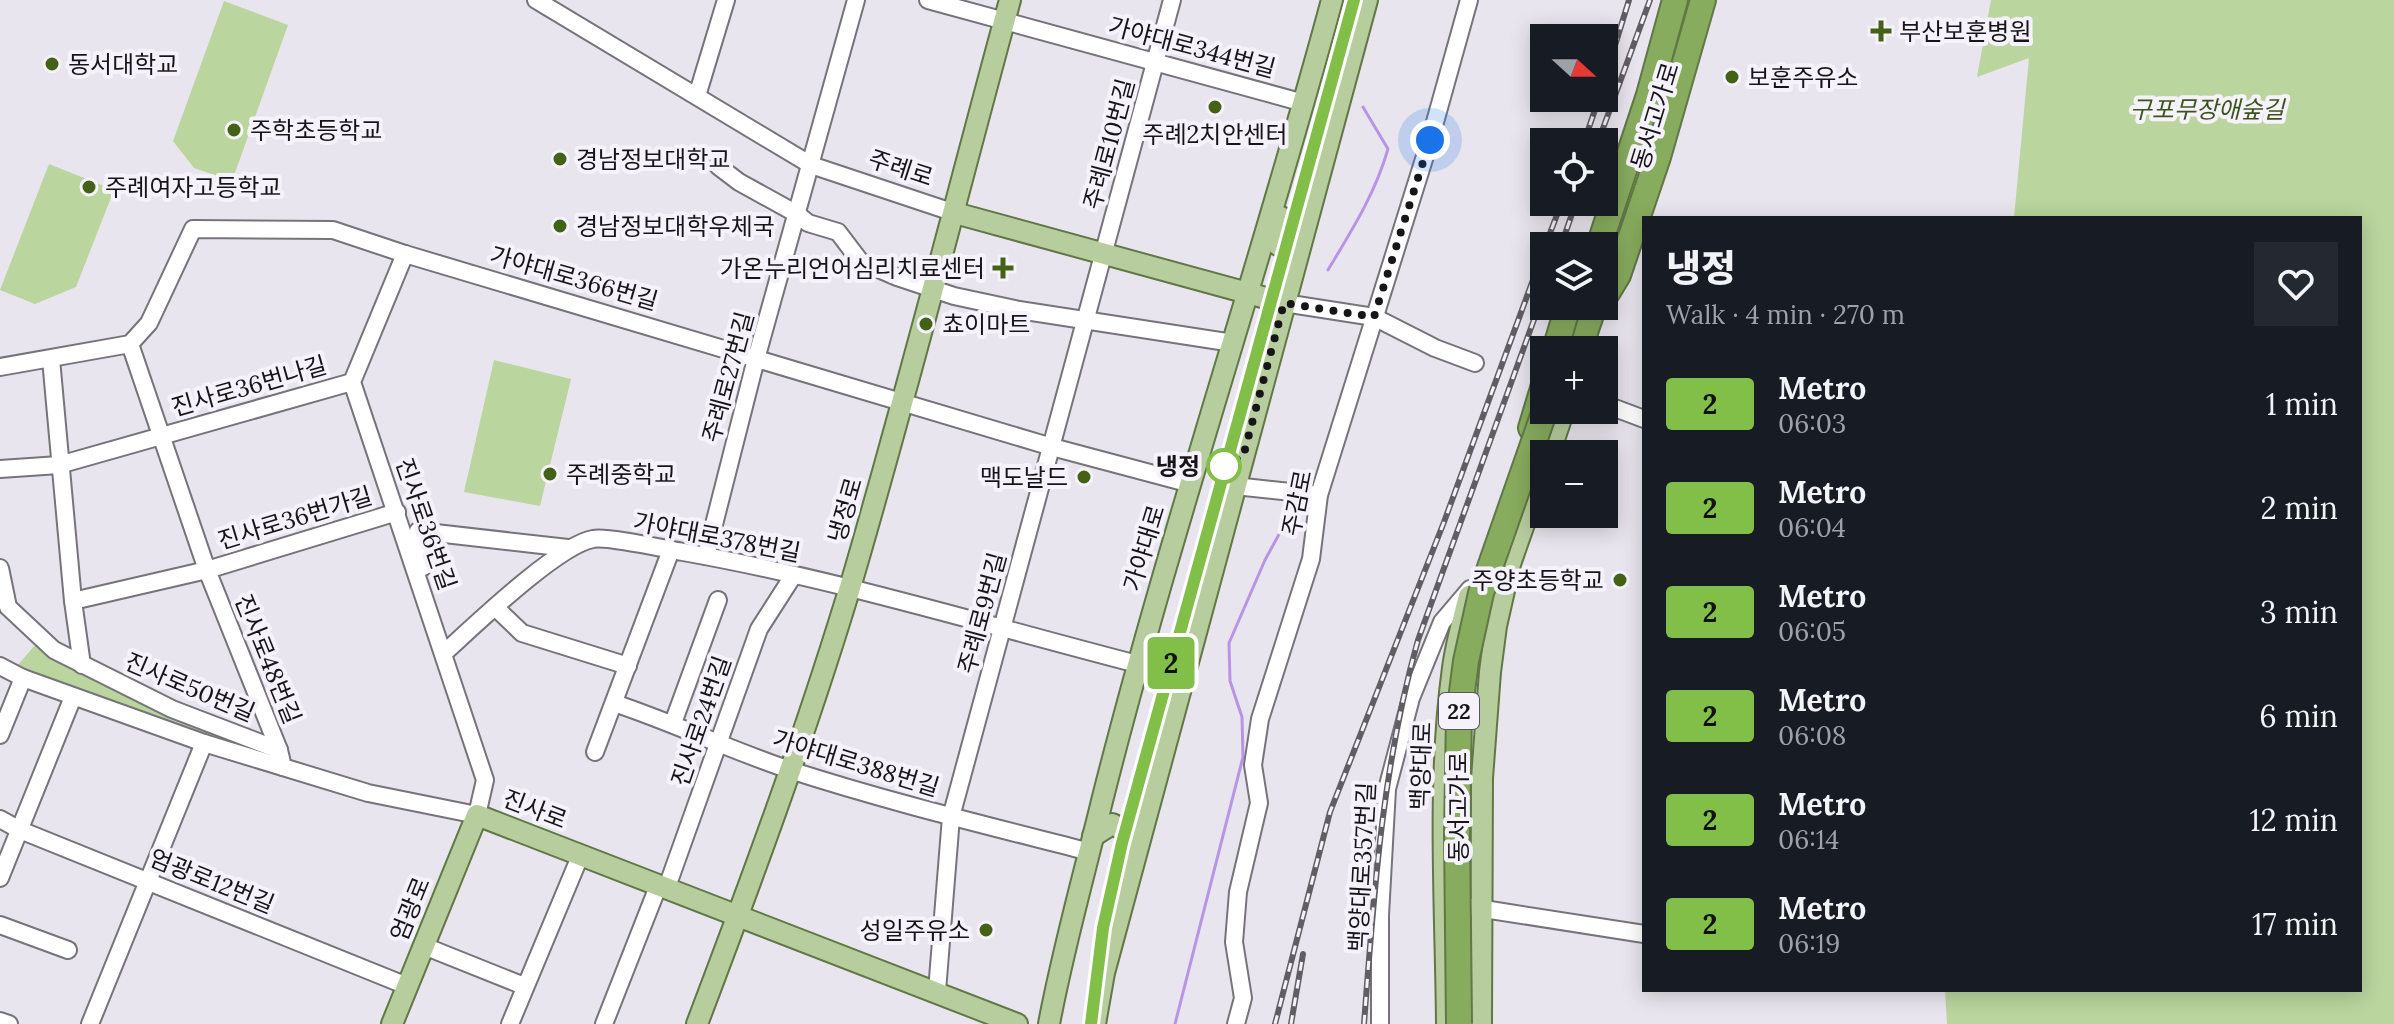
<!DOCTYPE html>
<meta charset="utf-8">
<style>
:root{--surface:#171b24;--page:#242831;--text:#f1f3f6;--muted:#9ea1a6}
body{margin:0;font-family:Lora,"Noto Sans KR",serif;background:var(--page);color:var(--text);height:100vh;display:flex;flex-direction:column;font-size:30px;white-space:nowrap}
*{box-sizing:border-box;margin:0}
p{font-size:26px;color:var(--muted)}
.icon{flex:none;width:44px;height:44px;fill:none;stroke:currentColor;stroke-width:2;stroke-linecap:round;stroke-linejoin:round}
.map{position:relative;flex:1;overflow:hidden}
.sheet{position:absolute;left:1642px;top:216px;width:720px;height:776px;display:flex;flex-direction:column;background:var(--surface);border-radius:0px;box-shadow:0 4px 20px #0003}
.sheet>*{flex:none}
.badge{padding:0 16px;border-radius:6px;font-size:28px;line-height:52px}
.needle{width:52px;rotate:111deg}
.controls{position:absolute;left:1530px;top:24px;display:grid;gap:16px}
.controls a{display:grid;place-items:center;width:88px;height:88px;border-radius:0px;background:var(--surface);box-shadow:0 4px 20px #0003;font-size:40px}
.you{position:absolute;width:40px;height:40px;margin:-20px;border:6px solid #fff;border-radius:50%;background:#1a73e8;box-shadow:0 0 0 12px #1a73e833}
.map>.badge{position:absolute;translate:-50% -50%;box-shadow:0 0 0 4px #fff}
.round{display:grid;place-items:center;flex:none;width:84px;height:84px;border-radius:0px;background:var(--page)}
.overview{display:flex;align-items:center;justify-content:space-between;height:136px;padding:0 24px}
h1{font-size:38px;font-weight:800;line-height:60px}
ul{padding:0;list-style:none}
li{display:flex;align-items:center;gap:24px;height:104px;padding:0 24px}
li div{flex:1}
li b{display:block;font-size:30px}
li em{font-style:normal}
li .badge{min-width:88px;font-weight:700;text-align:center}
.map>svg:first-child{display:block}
.green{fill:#bad59e}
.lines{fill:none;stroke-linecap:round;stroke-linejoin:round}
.stream{stroke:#ba94e4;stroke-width:3}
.minor-casing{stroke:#77737b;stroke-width:20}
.major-casing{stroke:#607746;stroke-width:24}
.highway-casing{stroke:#607746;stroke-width:28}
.minor{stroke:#fff;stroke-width:16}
.major{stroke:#b8cd9e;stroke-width:20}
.highway{stroke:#88ac5e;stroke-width:24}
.rail-casing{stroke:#605e63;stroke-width:6}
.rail{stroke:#f6f2fc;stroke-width:3;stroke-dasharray:9;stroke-linecap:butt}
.highway-bridge-casing{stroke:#607746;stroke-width:28;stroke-linecap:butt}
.highway-bridge{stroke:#88ac5e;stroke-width:24}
.line-casing{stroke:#fff;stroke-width:18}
.line{stroke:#81bf48;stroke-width:12}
.walk{stroke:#161518;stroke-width:8;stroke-dasharray:0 14.4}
.poi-dot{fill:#446216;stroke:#f6f2fc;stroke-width:3}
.stop-dot{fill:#fff;stroke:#81bf48;stroke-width:4}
.labels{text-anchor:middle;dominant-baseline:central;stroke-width:8;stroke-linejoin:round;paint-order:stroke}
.shield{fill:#f6f2fc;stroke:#59575c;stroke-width:2}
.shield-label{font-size:22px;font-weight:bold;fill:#161518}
.poi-label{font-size:24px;fill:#161518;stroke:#f6f2fc;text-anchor:start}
.street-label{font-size:24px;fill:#161518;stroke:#f6f2fc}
.park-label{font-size:24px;font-style:italic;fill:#3b5419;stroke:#f6f2fc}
.stop-label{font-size:24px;font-weight:bold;fill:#161518;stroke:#f6f2fc;text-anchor:end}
</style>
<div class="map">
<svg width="2394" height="1024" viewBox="0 0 2394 1024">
<rect width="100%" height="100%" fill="#e9e5ee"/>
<g class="green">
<polygon points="1991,0 2394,0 2394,1024 1947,1024 1945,990 2360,990 2360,218 2014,218 2029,58 1977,77"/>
<polygon points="224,1 288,25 232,181 194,168 173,141"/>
<polygon points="49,164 114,190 76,287 35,304 0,290"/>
<polygon points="494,360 571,379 540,506 464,492"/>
<polygon points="35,645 170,711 248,743 245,749 81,692 18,665"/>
</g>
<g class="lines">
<g class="stream">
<path d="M1328 270C1352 230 1375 194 1388 149L1363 107"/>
<polyline points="1175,1024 1243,757 1242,717 1230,681 1229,643 1265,560 1289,516"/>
</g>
<g class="minor-casing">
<g id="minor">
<polyline points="536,0 811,165 955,213"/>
<polyline points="928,0 1304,103"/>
<polyline points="697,96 726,0"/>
<polyline points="718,166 739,182 797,214 808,223 838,232 860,261 897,277 954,296 1019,310 1233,343"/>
<polyline points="1284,303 1374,317 1435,348 1475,363"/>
<polyline points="130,344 207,570 279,750 283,767"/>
<polyline points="51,359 73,601 82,665"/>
<polyline points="0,367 130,344 149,323 193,229 333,230 405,254 1052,447 1191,484"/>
<polyline points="1604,404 1644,419"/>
<polyline points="0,469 59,465 352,382"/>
<polyline points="1235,486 1319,495"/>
<polyline points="706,556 756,359 856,0"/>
<polyline points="0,568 8,607 54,650 172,709 279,750"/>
<polyline points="416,571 428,564 418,531 568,548"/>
<polyline points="73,601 207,570 397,512"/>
<polyline points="495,607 522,633 628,666"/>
<path d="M444 653C474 626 558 545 593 539 607 536 665 549 683 552 836 579 986 625 1137 664"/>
<polyline points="0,666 23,678 204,743 368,793 477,815 485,780 352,382 405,254"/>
<path d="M614 703C674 723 730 750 790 770 889 802 989 826 1090 852"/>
<polyline points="673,723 718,600"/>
<polyline points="0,735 23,678"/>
<polyline points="595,752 671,550"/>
<polyline points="0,819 20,830 407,986"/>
<polyline points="0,878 73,697"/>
<polyline points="667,887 759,629 793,576"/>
<polyline points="1471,907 1644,934"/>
<polyline points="0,925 68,950"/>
<polyline points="424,946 524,986"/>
<polyline points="937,991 951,817 1172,0"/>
<polyline points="0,1021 9,1024"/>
<polyline points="90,1024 204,743"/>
<polyline points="510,1024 581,854"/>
<polyline points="604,1024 659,884"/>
<polyline points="1236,1024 1243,998 1234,942 1238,892 1259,803 1253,765 1260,719 1311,559 1319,495 1430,140 1469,0"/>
<polyline points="1380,1024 1380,915 1387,789 1411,698 1442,622 1470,589"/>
</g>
</g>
<g class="major-casing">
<g id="major">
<polyline points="955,213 1284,303"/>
<polyline points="1281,217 1276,237 1278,245 1289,251 1301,240"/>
<polyline points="1549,454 1564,410"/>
<path d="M1093 836 1112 824C1130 831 1131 842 1127 859"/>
<polyline points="392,1024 477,815 1017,1024"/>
<path d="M697 1024C752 879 806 733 851 584 908 390 957 195 1010 0"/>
<path d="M1049 1024C1063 949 1084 875 1102 801 1170 531 1260 268 1332 0"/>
<polyline points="1095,1024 1104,973 1367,0"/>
<path d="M1447 1024C1446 906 1437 785 1453 668 1456 644 1463 620 1469 596"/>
<polyline points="1481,1024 1482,778 1490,672 1496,626 1510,564 1544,467"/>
</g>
</g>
<g class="highway-casing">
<g id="highway">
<polyline points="1599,246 1649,95 1675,0"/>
<polyline points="1604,298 1618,275 1658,157 1703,0"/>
<polyline points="1579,350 1594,306"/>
<polyline points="1531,428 1544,385"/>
</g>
</g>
<use href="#minor" class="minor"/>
<use href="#major" class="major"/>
<use href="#highway" class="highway"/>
<g class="rail-casing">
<g id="rail">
<polyline points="1604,81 1629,0"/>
<polyline points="1584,142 1599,98"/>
<polyline points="1598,142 1650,0"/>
<polyline points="1545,246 1562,202"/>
<polyline points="1561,246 1576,202"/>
<polyline points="1275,1024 1330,812 1444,522 1544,250"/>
<polyline points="1291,1024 1303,954"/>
<path d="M1364 1024C1374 892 1382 768 1418 640L1544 292"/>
</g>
</g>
<use href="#rail" class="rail"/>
<g class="highway-bridge-casing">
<g id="highway-bridge">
<polyline points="1555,350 1568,306"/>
<polyline points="1459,1024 1457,835 1459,715 1466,661 1481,593 1545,410"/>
</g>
</g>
<use href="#highway-bridge" class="highway-bridge"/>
</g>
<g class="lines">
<g class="line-casing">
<polyline id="line" points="1091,1024 1103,928 1122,843 1354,0"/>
</g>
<use href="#line" class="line"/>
<polyline class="walk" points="1224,466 1243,457 1284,303 1374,317 1430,140"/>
</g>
<g class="poi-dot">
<path d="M1877 19h8v8h8v8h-8v8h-8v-8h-8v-8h8z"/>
<circle cx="52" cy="64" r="8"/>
<circle cx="1732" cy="77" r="8"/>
<circle cx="1215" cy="107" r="8"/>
<circle cx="234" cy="130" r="8"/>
<circle cx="560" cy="159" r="8"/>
<circle cx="89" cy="187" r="8"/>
<circle cx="560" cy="226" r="8"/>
<path d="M999 256h8v8h8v8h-8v8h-8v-8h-8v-8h8z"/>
<circle cx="926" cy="324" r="8"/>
<circle cx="550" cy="474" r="8"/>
<circle cx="1084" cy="477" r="8"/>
<circle cx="1620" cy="580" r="8"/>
<circle cx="986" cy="930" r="8"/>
</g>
<circle class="stop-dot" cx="1224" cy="466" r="16"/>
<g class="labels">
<rect class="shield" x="1439" y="693" width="40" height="36" rx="6"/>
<g class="shield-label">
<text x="1459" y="711">22</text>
</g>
<g class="poi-label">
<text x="1899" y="31">부산보훈병원</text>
<text x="68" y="64">동서대학교</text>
<text x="1748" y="77">보훈주유소</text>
<text x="250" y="130">주학초등학교</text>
<text x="1215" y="134" text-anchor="middle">주례2치안센터</text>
<text x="576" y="159">경남정보대학교</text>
<text x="105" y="187">주례여자고등학교</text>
<text x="576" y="226">경남정보대학우체국</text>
<text x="985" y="268" text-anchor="end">가온누리언어심리치료센터</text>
<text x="942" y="324">쵸이마트</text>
<text x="566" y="474">주례중학교</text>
<text x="1068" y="477" text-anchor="end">맥도날드</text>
<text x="1604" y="580" text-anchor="end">주양초등학교</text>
<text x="970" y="930" text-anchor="end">성일주유소</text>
</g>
<g class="street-label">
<text transform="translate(1192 47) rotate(15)">가야대로344번길</text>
<text transform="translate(1655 116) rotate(-73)">동서고가로</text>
<text transform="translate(1109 144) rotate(-75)">주례로10번길</text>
<text transform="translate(901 168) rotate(18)">주례로</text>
<text transform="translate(574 278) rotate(16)">가야대로366번길</text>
<text transform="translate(728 377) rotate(-75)">주례로27번길</text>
<text transform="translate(249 386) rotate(-16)">진사로36번나길</text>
<text transform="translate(1297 503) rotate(-79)">주감로</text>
<text transform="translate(845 510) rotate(-74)">냉정로</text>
<text transform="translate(295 518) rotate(-17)">진사로36번가길</text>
<text transform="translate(426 524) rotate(71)">진사로36번길</text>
<text transform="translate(717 537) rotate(11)">가야대로378번길</text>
<text transform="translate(1144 548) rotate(-73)">가야대로</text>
<text transform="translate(982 613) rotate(-75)">주례로9번길</text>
<text transform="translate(268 659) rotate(68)">진사로48번길</text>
<text transform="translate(190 687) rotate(23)">진사로50번길</text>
<text transform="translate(701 721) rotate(-71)">진사로24번길</text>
<text transform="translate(856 763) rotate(17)">가야대로388번길</text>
<text transform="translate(1421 766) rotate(-88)">백양대로</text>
<text transform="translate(1458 807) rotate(-90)">동서고가로</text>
<text transform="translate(535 809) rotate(21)">진사로</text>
<text transform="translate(1362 867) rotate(-87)">백양대로357번길</text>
<text transform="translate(212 881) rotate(22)">엄광로12번길</text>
<text transform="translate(410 909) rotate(-68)">엄광로</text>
</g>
<g class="park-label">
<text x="2207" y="109">구포무장애숲길</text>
</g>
<g class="stop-label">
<text x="1200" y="466">냉정</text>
</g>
</g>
</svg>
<div class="controls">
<a><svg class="needle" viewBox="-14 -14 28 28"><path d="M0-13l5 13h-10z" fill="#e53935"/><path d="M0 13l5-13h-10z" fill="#9ea1a6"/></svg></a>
<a><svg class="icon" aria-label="locate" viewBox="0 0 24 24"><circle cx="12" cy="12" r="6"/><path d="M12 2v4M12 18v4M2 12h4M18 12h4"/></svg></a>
<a><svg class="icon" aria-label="layers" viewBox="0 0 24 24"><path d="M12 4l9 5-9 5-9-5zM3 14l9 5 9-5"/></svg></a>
<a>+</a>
<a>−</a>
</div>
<div class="you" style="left:1430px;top:140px"></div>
<b class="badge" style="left:1171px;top:663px;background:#81bf48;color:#111">2</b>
<section class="sheet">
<div class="overview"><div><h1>냉정</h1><p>Walk · 4 min · 270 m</p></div><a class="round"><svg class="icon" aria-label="heart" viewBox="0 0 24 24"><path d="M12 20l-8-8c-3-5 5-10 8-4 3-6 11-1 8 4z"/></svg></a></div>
<ul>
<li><span class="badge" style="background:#81bf48;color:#111">2</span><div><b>Metro</b><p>06:03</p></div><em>1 min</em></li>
<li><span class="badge" style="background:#81bf48;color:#111">2</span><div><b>Metro</b><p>06:04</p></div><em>2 min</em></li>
<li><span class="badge" style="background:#81bf48;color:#111">2</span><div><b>Metro</b><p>06:05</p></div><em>3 min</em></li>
<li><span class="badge" style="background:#81bf48;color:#111">2</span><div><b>Metro</b><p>06:08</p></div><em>6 min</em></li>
<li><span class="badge" style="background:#81bf48;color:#111">2</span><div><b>Metro</b><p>06:14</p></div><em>12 min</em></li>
<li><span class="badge" style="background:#81bf48;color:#111">2</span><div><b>Metro</b><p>06:19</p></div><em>17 min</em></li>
</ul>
</section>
</div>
